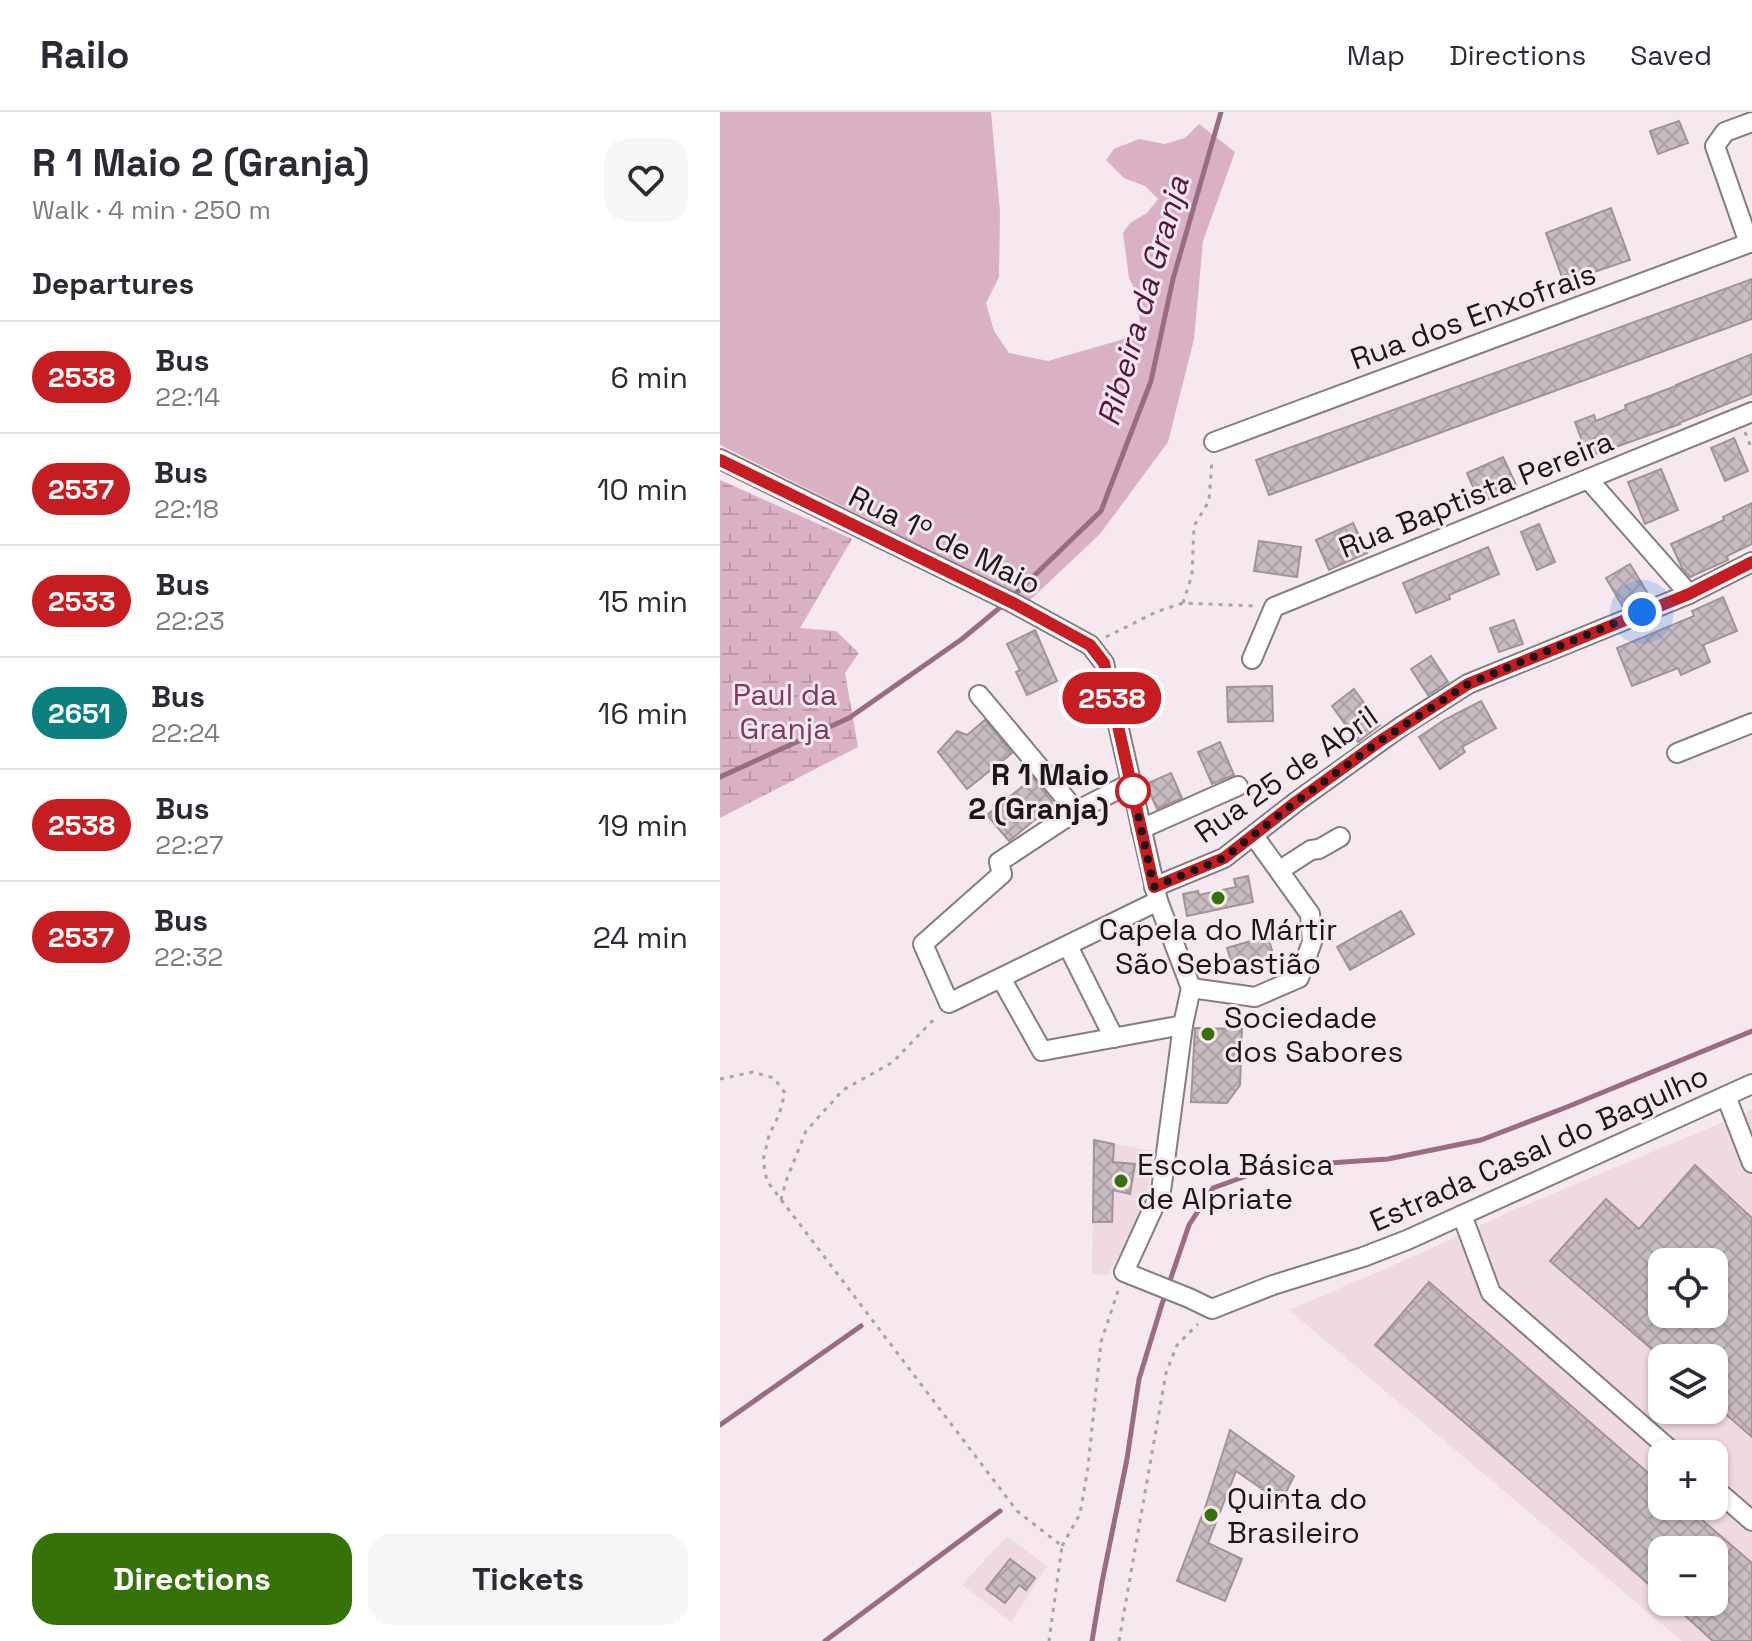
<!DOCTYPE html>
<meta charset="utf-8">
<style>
:root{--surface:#fff;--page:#f7f7f7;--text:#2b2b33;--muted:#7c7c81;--line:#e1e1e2;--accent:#35730a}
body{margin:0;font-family:"Space Grotesk",sans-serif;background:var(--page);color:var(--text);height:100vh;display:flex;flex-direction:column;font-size:30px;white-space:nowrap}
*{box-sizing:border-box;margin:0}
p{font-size:26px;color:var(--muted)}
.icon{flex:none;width:44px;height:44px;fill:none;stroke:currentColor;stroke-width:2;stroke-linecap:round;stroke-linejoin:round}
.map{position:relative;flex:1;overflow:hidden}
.panel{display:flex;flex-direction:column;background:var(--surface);width:720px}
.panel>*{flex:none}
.badge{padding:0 16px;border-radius:26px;font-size:28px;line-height:52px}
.fabs{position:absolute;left:928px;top:1136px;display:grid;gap:16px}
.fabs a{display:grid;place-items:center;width:80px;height:80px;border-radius:16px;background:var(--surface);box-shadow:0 2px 6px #0004;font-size:40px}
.you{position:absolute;width:40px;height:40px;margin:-20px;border:6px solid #fff;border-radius:50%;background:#1a73e8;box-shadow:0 0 0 12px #1a73e833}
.map>.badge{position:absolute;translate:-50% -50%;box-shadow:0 0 0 4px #fff}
h2{padding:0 32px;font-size:30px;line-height:72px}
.round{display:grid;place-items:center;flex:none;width:84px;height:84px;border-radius:24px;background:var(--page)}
.summary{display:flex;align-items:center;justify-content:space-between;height:136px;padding:0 32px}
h1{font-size:38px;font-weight:700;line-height:60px}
.action{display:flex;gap:16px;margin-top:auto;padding:16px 32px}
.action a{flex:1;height:92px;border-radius:24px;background:var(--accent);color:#fff;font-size:32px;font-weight:700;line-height:92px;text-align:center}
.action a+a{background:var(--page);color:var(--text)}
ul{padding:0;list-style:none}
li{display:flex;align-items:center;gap:24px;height:112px;padding:0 32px;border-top:2px solid var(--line)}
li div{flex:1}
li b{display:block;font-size:30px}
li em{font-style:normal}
li .badge{min-width:88px;font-weight:700;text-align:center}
header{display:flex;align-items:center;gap:48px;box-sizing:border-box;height:112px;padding:0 40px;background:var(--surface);border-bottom:2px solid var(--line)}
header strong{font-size:38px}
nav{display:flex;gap:44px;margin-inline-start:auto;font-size:28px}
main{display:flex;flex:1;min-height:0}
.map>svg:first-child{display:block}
.built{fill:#efdae4;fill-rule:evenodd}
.green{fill:#dab0c5}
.wetland{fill:url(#wetland-marsh)}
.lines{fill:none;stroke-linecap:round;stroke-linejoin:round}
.stream{stroke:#9a6c84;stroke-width:5}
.building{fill:url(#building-cross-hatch);stroke:#a0949a;stroke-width:2;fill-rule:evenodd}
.minor-casing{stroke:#877c81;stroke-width:22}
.path{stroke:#aca2a7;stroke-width:3;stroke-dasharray:4 6;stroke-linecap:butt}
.minor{stroke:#fff;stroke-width:18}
.line-casing{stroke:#fff;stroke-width:18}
.line{stroke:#c61d23;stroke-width:12}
.walk{stroke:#1b1619;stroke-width:8;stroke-dasharray:0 14.4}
.stop-dot{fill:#fff;stroke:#c61d23;stroke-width:4}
.poi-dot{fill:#35730a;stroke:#f5e8ef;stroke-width:3}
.labels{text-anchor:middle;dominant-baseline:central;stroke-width:6;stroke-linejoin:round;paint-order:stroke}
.street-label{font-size:30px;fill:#1b1619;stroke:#f5e8ef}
.park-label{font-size:30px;fill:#823663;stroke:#f5e8ef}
.stop-label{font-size:30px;font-weight:bold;fill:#1b1619;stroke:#f5e8ef;text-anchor:end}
.poi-label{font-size:30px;fill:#1b1619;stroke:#f5e8ef;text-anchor:start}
.water-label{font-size:32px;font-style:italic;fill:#5d1141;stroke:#f5e8ef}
</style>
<header>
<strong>Railo</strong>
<nav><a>Map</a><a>Directions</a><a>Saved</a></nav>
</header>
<main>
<section class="panel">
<div class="summary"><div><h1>R 1 Maio 2 (Granja)</h1><p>Walk · 4 min · 250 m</p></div><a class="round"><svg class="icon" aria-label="heart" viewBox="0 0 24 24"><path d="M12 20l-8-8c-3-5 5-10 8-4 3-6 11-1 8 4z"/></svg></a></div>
<h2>Departures</h2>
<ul>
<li><span class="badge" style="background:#c61d23;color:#fff">2538</span><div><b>Bus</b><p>22:14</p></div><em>6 min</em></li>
<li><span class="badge" style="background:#c61d23;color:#fff">2537</span><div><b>Bus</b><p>22:18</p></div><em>10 min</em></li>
<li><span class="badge" style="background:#c61d23;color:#fff">2533</span><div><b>Bus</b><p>22:23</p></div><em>15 min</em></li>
<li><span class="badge" style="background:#0c807e;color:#fff">2651</span><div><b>Bus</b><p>22:24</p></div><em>16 min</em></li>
<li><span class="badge" style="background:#c61d23;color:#fff">2538</span><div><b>Bus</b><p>22:27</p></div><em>19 min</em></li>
<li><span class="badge" style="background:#c61d23;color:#fff">2537</span><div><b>Bus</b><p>22:32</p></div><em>24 min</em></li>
</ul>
<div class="action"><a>Directions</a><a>Tickets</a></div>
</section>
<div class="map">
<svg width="1032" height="1529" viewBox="0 0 1032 1529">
<defs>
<pattern id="wetland-marsh" width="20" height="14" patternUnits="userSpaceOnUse" patternTransform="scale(2)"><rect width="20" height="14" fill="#dab0c5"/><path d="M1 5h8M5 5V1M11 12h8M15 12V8" fill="none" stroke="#ba97a9"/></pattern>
<pattern id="building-cross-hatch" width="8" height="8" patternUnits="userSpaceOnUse" patternTransform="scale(2)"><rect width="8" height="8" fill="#c8bcc2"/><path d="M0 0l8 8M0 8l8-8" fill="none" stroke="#aba1a6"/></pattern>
</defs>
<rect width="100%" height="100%" fill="#f5e8ef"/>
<g class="built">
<path d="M1032 998V1529H962L569 1198 690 1146 789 1100ZM942 1150H994V1202H942ZM942 1246H994V1298H942ZM942 1342H994V1394H942ZM942 1438H994V1490H942Z"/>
<polygon points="374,1028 434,1039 424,1099 388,1163 372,1162"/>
<polygon points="287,1424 327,1454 291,1510 242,1473"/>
</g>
<polygon class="green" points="0,0 271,0 280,100 279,165 266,191 274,219 289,241 328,249 421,222 417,182 409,166 403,121 410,111 427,101 438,87 425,74 404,66 386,48 394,37 419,27 445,32 465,26 479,12 515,40 483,129 474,227 448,330 380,422 310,488 0,333"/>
<polygon class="wetland" points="0,368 132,427 80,516 116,519 139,541 125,561 138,635 0,706"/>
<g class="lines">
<g class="stream">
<polyline points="291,486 381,399 431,269 453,167 501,0"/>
<polyline points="0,665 129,606 242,527 283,493"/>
<polyline points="0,1313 141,1214"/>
<polyline points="105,1529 280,1399"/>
<polyline points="372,1529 382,1470 407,1347 419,1267 442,1192 469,1113 493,1076 551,1055 668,1047 761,1028 847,995 1032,919"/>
</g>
</g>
<g class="building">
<polygon points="959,9 968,31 938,42 930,19"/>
<polygon points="891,96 910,148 868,162 870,168 846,176 826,121"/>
<polygon points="1032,167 1032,207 549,383 536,348"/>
<polygon points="1032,242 1032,282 959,311 960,312 868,345 855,310 874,303 876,309 906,297 905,293 956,274 956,273"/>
<polygon points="1014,326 1028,359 1005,369 991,336"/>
<polygon points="783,345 797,375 760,391 747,361"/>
<polygon points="941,357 958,398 925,412 908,370"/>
<polygon points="1032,391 1032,432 1007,444 1008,448 970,465 962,456 951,432 1004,408 1003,405"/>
<polygon points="633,411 647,441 609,458 596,428"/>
<polygon points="819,412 835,450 817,458 801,420"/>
<polygon points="539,429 581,435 577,465 534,459"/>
<polygon points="768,435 779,462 729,483 730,487 696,501 683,471"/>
<polygon points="910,452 927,480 903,495 886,466"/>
<polygon points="1003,485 1017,519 983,533 990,550 961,563 958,556 912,574 897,536 974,504 972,499"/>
<polygon points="794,508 803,532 779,540 770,516"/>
<polygon points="315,518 337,569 307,583 296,560 300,558 287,532"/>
<polygon points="711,544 728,570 708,583 691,557"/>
<polygon points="552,574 553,609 508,610 507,575"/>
<polygon points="634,577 660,613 638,630 612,594"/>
<polygon points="761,589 776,616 742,635 745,640 720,657 699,625 724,608"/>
<polygon points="265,608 292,641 247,677 218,640 237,619 247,623"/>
<polygon points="500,630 514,663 492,672 478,640"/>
<polygon points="451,661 462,686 437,697 426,672"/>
<polygon points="313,666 334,692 289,729 267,703"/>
<polygon points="528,764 533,790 467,804 463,782 478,779 479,783 516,775 514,767"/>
<polygon points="681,799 694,822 630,858 617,835"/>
<polygon points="548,824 554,846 514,858 507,836"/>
<polygon points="475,916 522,917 520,973 507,991 471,990"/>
<polygon points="374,1028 394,1032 393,1050 415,1052 410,1082 393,1078 392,1110 373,1110"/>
<path d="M975 1053 1032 1106V1325L994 1292V1246H942L830 1149 886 1087 919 1117ZM942 1150H994V1202H942Z"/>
<polygon points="709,1170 942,1373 942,1394 966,1394 1032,1451 1032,1529 993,1529 950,1490 994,1490 994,1438 942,1438 942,1484 758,1322 655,1233"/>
<polygon points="510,1318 574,1364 561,1390 516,1359 488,1431 522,1447 505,1489 457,1469 486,1393"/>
<polygon points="290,1447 315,1466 306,1478 299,1473 285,1491 266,1477"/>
</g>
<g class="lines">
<g class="minor-casing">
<g id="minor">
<polyline points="1029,131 995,34 1005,20 1032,10"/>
<polyline points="494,330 1032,130"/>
<polyline points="0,347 295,492 370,533 384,551 438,789 471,876"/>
<polyline points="868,367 969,482"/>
<polyline points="532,547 554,495 1032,300"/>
<polyline points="259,583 356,699"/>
<polyline points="957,641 1032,611"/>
<polyline points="411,671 356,699 279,750 282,762 203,832 229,891 438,789"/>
<polyline points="421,717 518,674"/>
<polyline points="560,758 591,738 599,737 620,725"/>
<polyline points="434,775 504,746 576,690 682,614 748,572 969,482 1032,450"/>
<polyline points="348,834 394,926"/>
<polyline points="281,866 322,939 463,913"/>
<polyline points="471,876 463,913 441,1079 404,1160 469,1186 492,1197 553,1173 643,1145 687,1128 1032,972"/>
<polyline points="471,876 535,885 579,866 592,830 590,802 534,724"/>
<polyline points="1006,984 1032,1051"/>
<polyline points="742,1103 771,1181 955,1342"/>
<polyline points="994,1376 1032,1409"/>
</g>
</g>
<g class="path">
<polyline points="1025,320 1032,338"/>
<polyline points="463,491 472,463 474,414 489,389 492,348"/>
<polyline points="386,525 436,500 463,491 535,494"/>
<polyline points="0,967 33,960 54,966 65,981 59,1003 49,1023 43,1049 47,1069 297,1399 342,1434 329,1529"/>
<polyline points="61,1088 66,1069 86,1019 123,978 173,950 216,905"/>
<polyline points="342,1434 360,1402 368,1355 381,1230 398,1179"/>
<polyline points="399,1529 446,1261 457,1233 478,1212"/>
</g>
<use href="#minor" class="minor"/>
</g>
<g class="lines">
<g class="line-casing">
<polyline id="line" points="0,348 295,492 370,533 384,551 434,775 504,746 576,690 660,629 748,572 969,482 1032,450"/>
</g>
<use href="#line" class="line"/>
<polyline class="walk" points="413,679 411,671 434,775 504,746 576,690 660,629 748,572 922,500"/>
</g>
<circle class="stop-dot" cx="413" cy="679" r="16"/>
<g class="poi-dot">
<circle cx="498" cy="786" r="8"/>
<circle cx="488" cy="922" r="8"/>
<circle cx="401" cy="1069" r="8"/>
<circle cx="491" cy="1403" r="8"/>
</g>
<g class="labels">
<g class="street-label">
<text transform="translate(753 204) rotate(-20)">Rua dos Enxofrais</text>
<text transform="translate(756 382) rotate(-22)">Rua Baptista Pereira</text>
<text transform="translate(225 428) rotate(26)">Rua 1º de Maio</text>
<text transform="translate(566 662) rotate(-35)">Rua 25 de Abril</text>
<text transform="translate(819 1036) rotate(-24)">Estrada Casal do Bagulho</text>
</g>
<g class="park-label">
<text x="65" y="582">Paul da<tspan x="65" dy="34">Granja</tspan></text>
</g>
<g class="stop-label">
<text x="389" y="662">R 1 Maio<tspan x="389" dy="34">2 (Granja)</tspan></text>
</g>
<g class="poi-label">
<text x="498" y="817" text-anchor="middle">Capela do Mártir<tspan x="498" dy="34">São Sebastião</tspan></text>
<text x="504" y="905">Sociedade<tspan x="504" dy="34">dos Sabores</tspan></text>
<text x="417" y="1052">Escola Básica<tspan x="417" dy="34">de Alpriate</tspan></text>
<text x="507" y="1386">Quinta do<tspan x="507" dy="34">Brasileiro</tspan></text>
</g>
<g class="water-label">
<text transform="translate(423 189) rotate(-74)">Ribeira da Granja</text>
</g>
</g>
</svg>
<div class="fabs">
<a><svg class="icon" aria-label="locate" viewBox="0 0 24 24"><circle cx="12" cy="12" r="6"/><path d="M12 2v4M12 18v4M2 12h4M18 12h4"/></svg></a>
<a><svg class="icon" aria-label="layers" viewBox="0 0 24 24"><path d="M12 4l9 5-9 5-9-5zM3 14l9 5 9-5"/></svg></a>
<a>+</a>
<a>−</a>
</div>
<div class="you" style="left:922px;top:500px"></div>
<b class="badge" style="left:392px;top:586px;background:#c61d23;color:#fff">2538</b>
</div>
</main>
